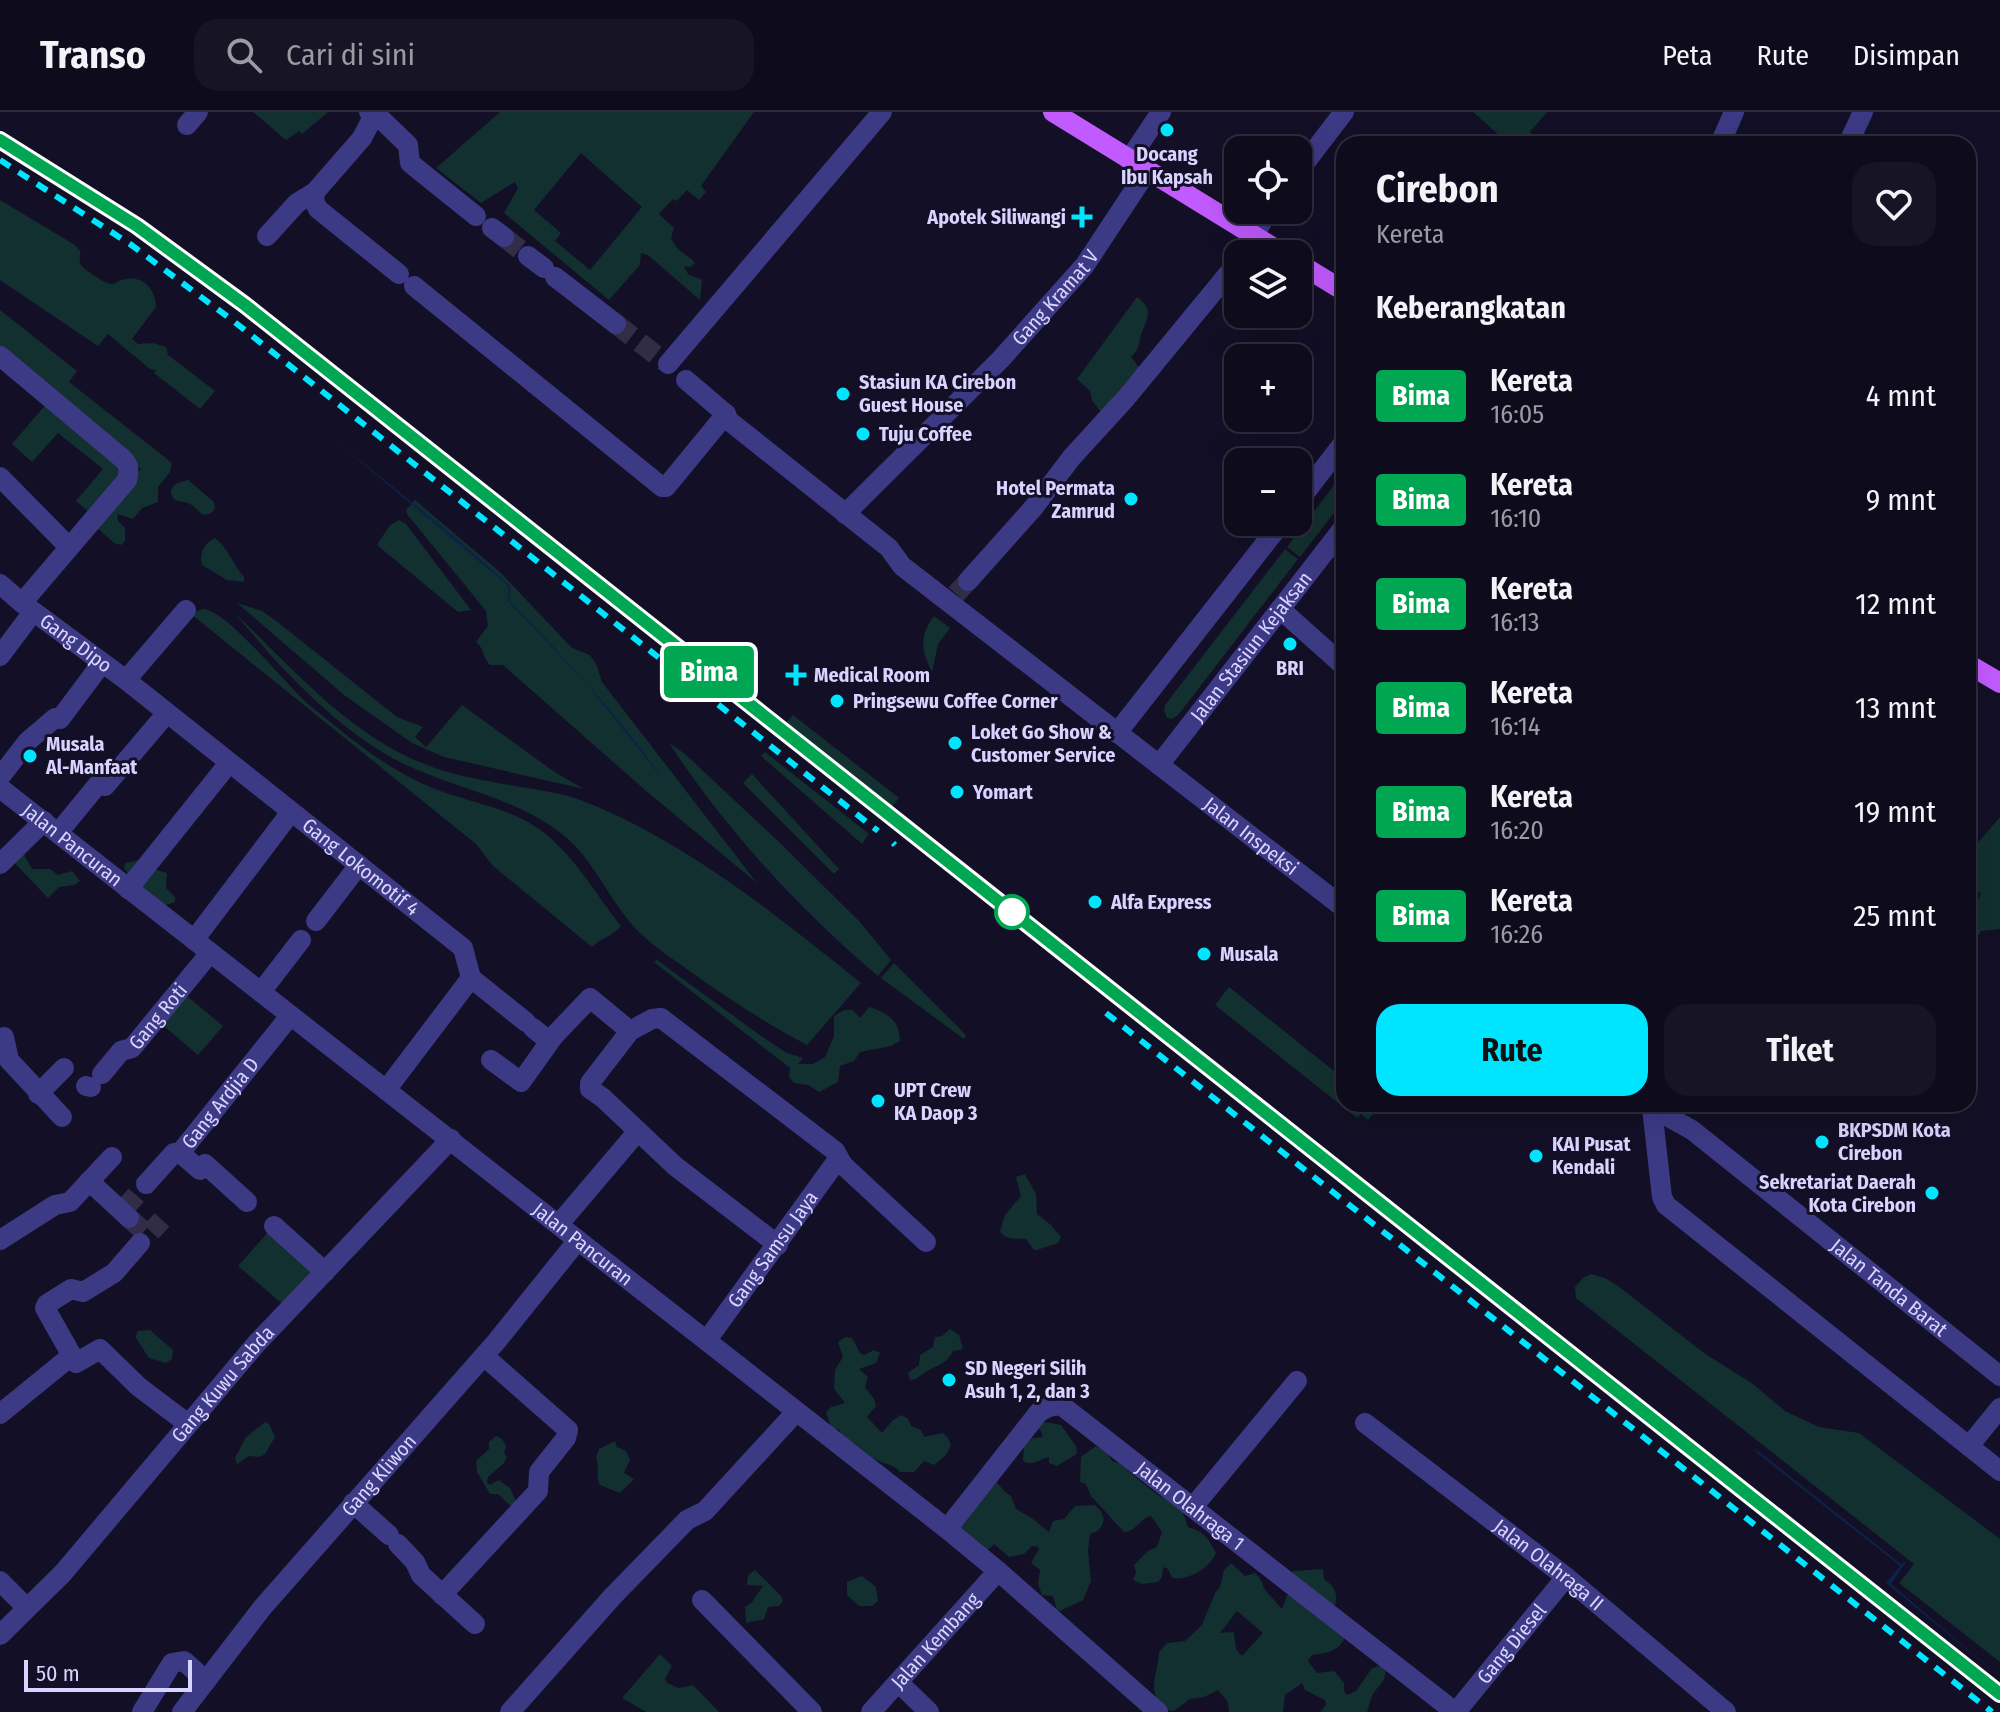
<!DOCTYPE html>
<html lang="id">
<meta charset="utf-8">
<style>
:root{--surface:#0e0b1c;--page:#171425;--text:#f1f3f6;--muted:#9b9ba3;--line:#2e2b3b;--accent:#00e5ff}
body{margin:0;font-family:"Fira Sans Condensed",sans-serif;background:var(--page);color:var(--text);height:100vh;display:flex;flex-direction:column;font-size:30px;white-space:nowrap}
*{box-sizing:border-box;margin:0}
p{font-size:26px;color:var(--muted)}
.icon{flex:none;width:44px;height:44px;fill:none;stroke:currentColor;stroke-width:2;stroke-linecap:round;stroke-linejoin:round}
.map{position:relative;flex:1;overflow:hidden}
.panel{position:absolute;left:1336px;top:24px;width:640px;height:976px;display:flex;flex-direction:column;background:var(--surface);border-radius:24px;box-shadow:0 8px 32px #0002,0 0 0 2px var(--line)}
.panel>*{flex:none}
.badge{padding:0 16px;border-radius:6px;font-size:28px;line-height:52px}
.controls{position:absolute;left:1224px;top:24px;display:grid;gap:16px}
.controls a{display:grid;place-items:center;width:88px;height:88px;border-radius:16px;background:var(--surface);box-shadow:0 8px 32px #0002,0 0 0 2px var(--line);font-size:40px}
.scale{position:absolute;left:24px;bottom:20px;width:168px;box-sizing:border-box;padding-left:8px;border:4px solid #d9d4ff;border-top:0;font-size:22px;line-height:28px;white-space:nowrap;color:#d9d4ff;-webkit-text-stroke:6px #130f26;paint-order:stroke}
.map>.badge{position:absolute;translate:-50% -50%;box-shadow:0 0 0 4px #fff}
h2{padding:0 40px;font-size:30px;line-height:72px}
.round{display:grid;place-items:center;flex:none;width:84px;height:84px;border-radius:24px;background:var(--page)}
.summary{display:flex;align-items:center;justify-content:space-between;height:136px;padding:0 40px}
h1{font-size:38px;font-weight:700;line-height:60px}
.primary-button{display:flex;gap:16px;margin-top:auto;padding:16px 40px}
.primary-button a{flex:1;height:92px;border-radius:24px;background:var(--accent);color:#111;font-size:32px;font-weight:700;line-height:92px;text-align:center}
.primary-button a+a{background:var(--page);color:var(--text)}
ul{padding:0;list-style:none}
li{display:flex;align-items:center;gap:24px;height:104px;padding:0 40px}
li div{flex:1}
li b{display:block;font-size:30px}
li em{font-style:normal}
li .badge{min-width:88px;font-weight:700;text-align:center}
header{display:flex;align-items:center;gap:48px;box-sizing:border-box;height:112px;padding:0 40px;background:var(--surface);border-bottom:2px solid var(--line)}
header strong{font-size:38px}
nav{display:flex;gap:44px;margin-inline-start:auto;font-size:28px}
.search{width:560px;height:72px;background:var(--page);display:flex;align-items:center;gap:20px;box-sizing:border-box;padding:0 28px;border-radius:24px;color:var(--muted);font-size:30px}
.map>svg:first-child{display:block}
.green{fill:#12302f;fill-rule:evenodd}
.water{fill:#0c2248}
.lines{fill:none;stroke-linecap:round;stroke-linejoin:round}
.minor-tunnel{stroke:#312d47;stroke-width:20;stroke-dasharray:20 10;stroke-linecap:butt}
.minor{stroke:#3d3a85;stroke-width:20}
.major{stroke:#c25bff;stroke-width:20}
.rail{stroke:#00e5ff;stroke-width:6;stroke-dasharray:12 10;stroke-linecap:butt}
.line-casing{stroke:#fff;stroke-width:18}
.line{stroke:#00a651;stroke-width:12}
.poi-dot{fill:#00e5ff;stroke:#130f26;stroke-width:3}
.stop-dot{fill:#fff;stroke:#00a651;stroke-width:4}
.labels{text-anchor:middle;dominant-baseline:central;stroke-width:6;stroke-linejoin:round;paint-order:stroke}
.poi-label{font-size:20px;font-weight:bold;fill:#d9d4ff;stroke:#130f26;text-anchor:start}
.street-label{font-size:20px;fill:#d9d4ff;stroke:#130f26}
</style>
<header>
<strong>Transo</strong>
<div class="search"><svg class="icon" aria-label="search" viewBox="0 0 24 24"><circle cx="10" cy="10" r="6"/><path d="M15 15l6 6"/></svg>Cari di sini</div>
<nav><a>Peta</a><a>Rute</a><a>Disimpan</a></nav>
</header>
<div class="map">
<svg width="2000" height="1600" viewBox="0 0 2000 1600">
<rect width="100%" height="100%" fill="#130f26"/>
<g class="green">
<polygon points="253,0 328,0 302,22 299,19 286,28"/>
<path d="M500 0H754L701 74 706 80 699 88 687 78 677 89 673 87 659 102 674 116 671 126C678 142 686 140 695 151L690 155 684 154 688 162 702 168 700 188 648 143 641 141 640 153 609 188 504 101 518 76 515 70 481 91 436 56ZM581 41 642 95 590 158 555 129 561 121 534 98Z"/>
<polygon points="1473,0 1547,0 1530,20 1532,23 1524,32 1509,32"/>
<path d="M0 88 75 133 80 139C81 143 79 147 80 151 80 156 107 172 110 172 116 173 117 169 122 168 141 162 156 176 156 195L132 227 138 232 153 231 166 235 168 243 215 279 200 297 154 261 156 258 150 257 108 222 98 234 0 168Z"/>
<path d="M1137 185C1158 200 1143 211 1140 227 1138 236 1138 238 1131 245L1139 255 1101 300 1092 288 1090 279 1077 267Z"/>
<polygon points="0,198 77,259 69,270 172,351 170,360 158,375 158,390 142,396 133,407 117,402 118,409 125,416 125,429 121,433 114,431 93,412 141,357 0,238"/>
<polygon points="48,290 124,360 91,402 76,389 103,357 58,321 32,350 12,332"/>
<polygon points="1344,360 1344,388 1300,445 1287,435"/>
<path d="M188 368 214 390 215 397 210 402 203 403C198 399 193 393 188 391 177 388 172 391 171 378L175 372Z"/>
<path d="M415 388 501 461 572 536 590 543 597 554 602 570 757 771 645 678 503 553H490C482 545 485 537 476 530L488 514 486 499 407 402 406 398Z"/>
<polygon points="399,408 406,412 471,498 458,500 377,433 390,413"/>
<path d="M215 426C228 435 233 453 244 465V470L227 468 202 453C199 441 204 431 215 426Z"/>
<polygon points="1285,437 1298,447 1179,602 1172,607 1167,606 1164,598 1165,593"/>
<polygon points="237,491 262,499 275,508 397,605 423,615 415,625 426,635 462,593 556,661 584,677 444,645 412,631 344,583"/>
<path d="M202 497C228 497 288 577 314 597 350 626 387 657 430 675 464 689 502 694 533 713 572 738 593 779 621 814 613 824 601 826 592 835L493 754 476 732 191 502Z"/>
<path d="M236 502C296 560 354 628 435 656 476 670 519 673 560 682 581 687 603 697 622 706 710 749 785 810 861 871L807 933C764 910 724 884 684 855 668 844 651 832 637 818 609 789 594 747 562 722 515 685 455 677 402 651 341 621 278 555 236 502Z"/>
<path d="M934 504 950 516 938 532 932 560C921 538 919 524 934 504Z"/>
<polygon points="793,603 899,686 892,695 786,611"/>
<path d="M669 631 685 642 778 729 860 810 891 848 878 864C797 795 727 719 669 631Z"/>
<polygon points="765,640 869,722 862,732 761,644"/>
<polygon points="752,662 839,757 834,762 743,671"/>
<polygon points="2000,705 2000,817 1981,819 1970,836 1968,845 1968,810 1981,782 1977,778 1968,784 1968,742"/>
<polygon points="23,741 32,757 50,757 58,763 72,759 80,769 74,773 59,775 48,786 11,747"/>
<polygon points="141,748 157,758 167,761 166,776 175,785 175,790 166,793 130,766 124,756 125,751"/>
<path d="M657 848 761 924 787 941 803 946 798 952H813L825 945 834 924V904L844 898H853L860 906 869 895C886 900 900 908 900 929L891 934 860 940 854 949 840 954 838 970 819 980 808 973 794 971 789 965 790 956 654 850Z"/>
<polygon points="894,851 961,918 966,924 964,927 881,866"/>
<polygon points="1229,875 1344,967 1344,992 1376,992 1379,994 1368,1008 1361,1002 1357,1006 1215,893"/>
<polygon points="182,880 223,914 198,943 158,909"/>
<path d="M1025 1062 1036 1082 1037 1102 1051 1113 1061 1125 1058 1131 1037 1138H1034L1026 1127C1016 1126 1006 1129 1000 1119L1005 1103 1021 1084 1016 1065Z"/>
<polygon points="271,1117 318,1160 286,1195 238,1154"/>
<polygon points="1591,1162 1605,1166 1618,1174 1704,1241 1753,1272 1785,1299 1819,1315 1859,1321 2000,1427 2000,1550 1899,1471 1914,1452 1576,1186 1575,1175 1583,1166"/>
<path d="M950 1217 959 1223 963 1237 953 1239C948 1251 938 1253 927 1259 919 1263 920 1267 910 1268L908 1261 919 1253 920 1243 933 1235 935 1225 942 1224Z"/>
<polygon points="150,1218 173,1238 172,1247 166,1251 149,1246 136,1226 137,1219"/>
<path d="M845 1225 852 1226 860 1241 864 1243 874 1238 880 1241 876 1251 859 1257 868 1265 865 1275 874 1287 876 1294 867 1305 882 1321 892 1309 901 1303 908 1307 911 1314 921 1318 924 1325 943 1321 948 1326 951 1333 946 1343 934 1353 924 1349 914 1360H900C892 1351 886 1353 877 1348 864 1342 858 1330 843 1327L839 1317 832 1318 826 1300 831 1295 845 1291 834 1277 835 1258 843 1245 838 1230Z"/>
<polygon points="265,1310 269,1312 275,1325 265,1342 260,1345 249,1344 237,1352 235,1346 246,1325"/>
<path d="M1046 1310 1061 1313 1076 1334 1077 1342 1057 1354 1049 1351V1345C1039 1347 1033 1355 1023 1349L1024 1334 1032 1326 1043 1325 1041 1319 1037 1316 1038 1312Z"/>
<polygon points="496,1324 502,1327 506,1334 504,1341 507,1345 504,1351 488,1365 487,1370 490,1373 499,1368 510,1376 518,1394 515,1398 498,1382 490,1382 477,1360 476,1349 489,1337 489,1330"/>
<path d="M615 1329 617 1335 626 1339 630 1348 624 1361 634 1367 620 1381 600 1373C595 1365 600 1355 596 1346L599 1337Z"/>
<path d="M1096 1334 1107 1340 1112 1349 1119 1351C1135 1363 1161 1391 1180 1392L1188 1415C1205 1420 1208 1426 1216 1441 1210 1456 1188 1469 1172 1466L1168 1457 1163 1455 1162 1465 1158 1470 1142 1472 1133 1468 1136 1460 1134 1453 1148 1439 1157 1435 1162 1420 1151 1404C1140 1406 1136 1420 1124 1420L1091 1384 1086 1372 1080 1370 1081 1345Z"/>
<path d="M992 1368C1001 1371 1002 1380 1011 1384L1016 1397 1033 1407 1049 1420 1053 1409 1064 1407 1075 1394 1095 1393C1108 1404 1106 1417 1090 1422L1088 1439 1091 1469 1083 1488 1060 1499 1057 1498 1053 1484 1042 1483 1038 1472 1040 1458 1031 1451 1039 1437 1038 1435 1032 1434 1024 1442 1009 1445 994 1432 988 1438 960 1415Z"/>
<path d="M1231 1451 1245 1464 1255 1461C1262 1467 1261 1470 1265 1478 1266 1479 1280 1495 1282 1497L1287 1483 1313 1478 1310 1474 1302 1473 1292 1462 1293 1459 1323 1457 1324 1467C1337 1476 1339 1485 1333 1499L1345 1526C1338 1540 1326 1541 1312 1543L1308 1549 1317 1561 1334 1559 1344 1571V1579L1347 1583 1356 1579 1372 1556 1382 1553 1385 1557C1387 1572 1375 1574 1371 1587 1369 1591 1369 1596 1367 1600H1320L1326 1593 1325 1588 1305 1578 1302 1571 1285 1583 1283 1600H1229L1228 1590 1218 1578 1204 1585 1190 1587 1174 1599 1163 1597C1146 1576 1158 1564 1159 1540L1167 1531 1185 1529 1202 1513 1215 1481 1220 1475 1224 1458ZM1237 1499 1263 1521 1242 1544 1236 1537 1234 1520 1220 1521Z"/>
<polygon points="755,1458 781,1484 783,1489 779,1494 768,1495 764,1507 746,1511 745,1495 752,1490 763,1474 747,1473 748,1463"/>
<polygon points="862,1464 876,1475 878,1489 872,1494 859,1494 847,1483 847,1470"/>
<polygon points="660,1542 672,1554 665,1567 667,1571 679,1576 693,1573 719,1600 646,1600 622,1586"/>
</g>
<g class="water">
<path d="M330 324 455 425 507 471 511 476 509 488C564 546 620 604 665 670L586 571 507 488 509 478 506 472Z"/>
<polygon points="1757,1338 1901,1452 1907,1449 1891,1472 2000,1565 1886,1471 1900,1454 1756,1340"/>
</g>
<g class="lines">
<g class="minor-tunnel">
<polyline points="504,125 528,144"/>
<polyline points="616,212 665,250"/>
<polyline points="956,482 968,469"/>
<polyline points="123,1098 146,1072"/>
<polyline points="129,1106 148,1123 162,1108"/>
</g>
<g class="minor">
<polyline points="369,0 373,5 381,7 408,33 410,51 476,104"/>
<polyline points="373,5 362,26 315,80 314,88 318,97 399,162"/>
<polyline points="187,13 198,0"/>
<polyline points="1720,32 1734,0"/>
<polyline points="1848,32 1863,0"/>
<polyline points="1129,48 1161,0"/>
<polyline points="1298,60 1344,0"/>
<polyline points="492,116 504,125"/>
<polyline points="267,124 297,91 315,80"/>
<polyline points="1243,142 1269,98"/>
<polyline points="528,144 544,156"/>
<polyline points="555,165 616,212"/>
<polyline points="414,174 662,375 666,375 726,302"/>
<path id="s1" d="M0 244 123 347C130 354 129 359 127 368L22 491 126 568 186 498"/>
<polyline points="668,252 882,0"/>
<path id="s2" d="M686 268 726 302 728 308 889 436 902 454 1344 796"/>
<polyline points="0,365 68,434"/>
<polyline points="1298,390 1344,330"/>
<path id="s3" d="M845 402 1000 248 1085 153 1147 59"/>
<polyline points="968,469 1034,395 1072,345 1126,286 1228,162"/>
<polyline points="0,472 22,491"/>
<polyline points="1280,497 1344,554"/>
<polyline points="0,544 33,500"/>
<path id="s4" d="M126 568 463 836 471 866 386 978"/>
<polyline points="1117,621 1282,410"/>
<path id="s5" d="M1159 653 1344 415"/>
<polyline points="0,665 28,629 55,606 60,607 102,551"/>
<path id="s6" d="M0 676 947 1417 998 1459 1158 1600"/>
<polyline points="58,721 99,671 105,674 167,601"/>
<polyline points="0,752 44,709"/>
<polyline points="128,777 229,651"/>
<polyline points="316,809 359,753"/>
<polyline points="194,828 291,700"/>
<polyline points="471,866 526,910"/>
<polyline points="261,880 301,828"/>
<polyline points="533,916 549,929 590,886 630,919"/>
<polyline points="4,925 9,948 62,1005"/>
<polyline points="491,948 521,970 551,928"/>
<path id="s7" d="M102 962 121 939 132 936 210 841"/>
<polyline points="86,974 91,975"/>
<polyline points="38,982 64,956"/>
<path id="s8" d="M1645 992 1692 1018 2000 1264"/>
<polyline points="1652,996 1662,1085 1666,1093 2000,1359"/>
<polyline points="180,1041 200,1058 205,1052 247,1090"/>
<polyline points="89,1069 129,1106"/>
<path id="s9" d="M146 1072 174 1041H180L290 904"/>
<polyline points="559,1112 638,1019"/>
<polyline points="274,1114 325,1160"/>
<polyline points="0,1128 55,1093 70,1090 112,1045"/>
<polyline points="140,1131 114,1161 83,1180 71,1177 47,1192 45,1196 76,1251 100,1237 102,1239 139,1275 188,1312"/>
<polyline points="778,1133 675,1054 603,986 590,977 590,971 630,919 652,907 661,906 835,1039 843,1053 926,1130"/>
<path id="s10" d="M707 1228 838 1047"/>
<polyline points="0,1302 70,1245"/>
<path id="s11" d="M1365 1311 1566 1465 1726 1600"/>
<polyline points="1969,1334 2000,1296"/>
<polyline points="353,1391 389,1423"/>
<polyline points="1193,1395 1297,1269"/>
<path id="s12" d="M947 1417 1039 1300 1049 1295 1061 1293 1455 1600"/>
<polyline points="398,1432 415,1450 421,1463 475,1512"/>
<polyline points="0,1469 27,1496"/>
<polyline points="442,1483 538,1379 539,1360 566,1326 568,1318 484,1244"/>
<polyline points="702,1488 812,1600"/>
<path id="s13" d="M0 1523 63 1461 256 1232 451 1027"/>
<polyline points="899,1571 929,1600"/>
<polyline points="142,1600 172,1551 184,1549 206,1569"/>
<path id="s14" d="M182 1600 262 1496 496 1230 578 1128"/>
<polyline points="510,1600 613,1484 687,1408 705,1399 796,1300"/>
<path id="s15" d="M871 1600 998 1459"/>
<path id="s16" d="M1456 1600 1566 1465"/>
</g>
<g class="major">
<polyline points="1053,0 1284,142"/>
<polyline points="1298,151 1344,179"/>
<polyline points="1968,552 2000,571"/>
</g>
<g class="rail">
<polyline points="0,28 68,68 194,154 890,703"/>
<polyline points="0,48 130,132 232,208 878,719"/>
<polyline points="893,731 895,733"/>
<polyline points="1119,885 2000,1582"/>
<polyline points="1106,901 1992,1600"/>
</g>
</g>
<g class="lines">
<g class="line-casing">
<polyline id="line" points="0,28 137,114 245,193 2000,1582"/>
</g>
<use href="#line" class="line"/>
</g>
<g class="poi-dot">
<circle cx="1167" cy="18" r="8"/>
<path d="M1078 93h8v8h8v8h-8v8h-8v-8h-8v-8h8z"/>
<circle cx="843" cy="282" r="8"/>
<circle cx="863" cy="322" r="8"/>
<circle cx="1131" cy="387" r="8"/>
<circle cx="1290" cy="532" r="8"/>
<path d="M792 551h8v8h8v8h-8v8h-8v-8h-8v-8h8z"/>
<circle cx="837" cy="589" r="8"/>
<circle cx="955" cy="631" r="8"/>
<circle cx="30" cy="644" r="8"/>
<circle cx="957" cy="680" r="8"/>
<circle cx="1095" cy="790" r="8"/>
<circle cx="1204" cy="842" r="8"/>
<circle cx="878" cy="989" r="8"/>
<circle cx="1822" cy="1030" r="8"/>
<circle cx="1536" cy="1044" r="8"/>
<circle cx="1932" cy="1081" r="8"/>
<circle cx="949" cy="1268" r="8"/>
</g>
<circle class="stop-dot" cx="1012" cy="800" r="16"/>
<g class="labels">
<g class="poi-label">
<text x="1167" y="42" text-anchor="middle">Docang<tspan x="1167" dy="23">Ibu Kapsah</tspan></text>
<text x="1066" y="105" text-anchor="end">Apotek Siliwangi</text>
<text x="859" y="270">Stasiun KA Cirebon<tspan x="859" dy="23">Guest House</tspan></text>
<text x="879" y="322">Tuju Coffee</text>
<text x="1115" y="376" text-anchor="end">Hotel Permata<tspan x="1115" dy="23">Zamrud</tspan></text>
<text x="1290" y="556" text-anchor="middle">BRI</text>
<text x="814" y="563">Medical Room</text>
<text x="853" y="589">Pringsewu Coffee Corner</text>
<text x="971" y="620">Loket Go Show &amp;<tspan x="971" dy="23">Customer Service</tspan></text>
<text x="46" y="632">Musala<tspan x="46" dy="23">Al-Manfaat</tspan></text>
<text x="973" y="680">Yomart</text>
<text x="1111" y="790">Alfa Express</text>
<text x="1220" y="842">Musala</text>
<text x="894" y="978">UPT Crew<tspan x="894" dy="23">KA Daop 3</tspan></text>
<text x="1838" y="1018">BKPSDM Kota<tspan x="1838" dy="23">Cirebon</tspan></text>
<text x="1552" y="1032">KAI Pusat<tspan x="1552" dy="23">Kendali</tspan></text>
<text x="1916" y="1070" text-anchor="end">Sekretariat Daerah<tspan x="1916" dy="23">Kota Cirebon</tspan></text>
<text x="965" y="1256">SD Negeri Silih<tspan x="965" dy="23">Asuh 1, 2, dan 3</tspan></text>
</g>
<g class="street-label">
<text stroke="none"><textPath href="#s3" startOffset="302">Gang Kramat V</textPath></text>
<text stroke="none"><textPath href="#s1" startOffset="412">Gang Dipo</textPath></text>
<text stroke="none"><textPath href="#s5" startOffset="150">Jalan Stasiun Kejaksan</textPath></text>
<text stroke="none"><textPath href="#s2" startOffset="728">Jalan Inspeksi</textPath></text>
<text stroke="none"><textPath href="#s6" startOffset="92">Jalan Pancuran</textPath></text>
<text stroke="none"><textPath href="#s4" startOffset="300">Gang Lokomotif 4</textPath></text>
<text stroke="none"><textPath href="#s7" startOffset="82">Gang Roti</textPath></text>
<text stroke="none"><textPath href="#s9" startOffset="112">Gang Ardjia D</textPath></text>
<text stroke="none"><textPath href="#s6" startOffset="740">Jalan Pancuran</textPath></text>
<text stroke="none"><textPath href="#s10" startOffset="112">Gang Samsu Jaya</textPath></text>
<text stroke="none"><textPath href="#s8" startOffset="306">Jalan Tanda Barat</textPath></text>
<text stroke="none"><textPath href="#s13" startOffset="336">Gang Kuwu Sabda</textPath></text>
<text stroke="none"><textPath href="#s14" startOffset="308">Gang Kliwon</textPath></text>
<text stroke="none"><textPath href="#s12" startOffset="336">Jalan Olahraga 1</textPath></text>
<text stroke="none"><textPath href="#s11" startOffset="232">Jalan Olahraga II</textPath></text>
<text stroke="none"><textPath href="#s15" startOffset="96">Jalan Kembang</textPath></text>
<text stroke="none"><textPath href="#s16" startOffset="88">Gang Diesel</textPath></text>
</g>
</g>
</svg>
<div class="controls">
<a><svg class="icon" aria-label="locate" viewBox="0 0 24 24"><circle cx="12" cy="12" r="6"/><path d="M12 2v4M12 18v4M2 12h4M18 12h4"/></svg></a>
<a><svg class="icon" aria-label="layers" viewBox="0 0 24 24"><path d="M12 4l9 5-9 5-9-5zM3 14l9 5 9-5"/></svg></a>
<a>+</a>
<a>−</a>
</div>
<div class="scale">50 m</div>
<b class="badge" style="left:709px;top:560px;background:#00a651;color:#fff">Bima</b>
<section class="panel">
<div class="summary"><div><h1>Cirebon</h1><p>Kereta</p></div><a class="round"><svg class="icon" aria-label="heart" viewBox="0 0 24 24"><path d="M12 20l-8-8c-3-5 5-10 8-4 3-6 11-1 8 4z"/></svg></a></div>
<h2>Keberangkatan</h2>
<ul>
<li><span class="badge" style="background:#00a651;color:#fff">Bima</span><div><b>Kereta</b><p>16:05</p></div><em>4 mnt</em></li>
<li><span class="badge" style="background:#00a651;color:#fff">Bima</span><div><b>Kereta</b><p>16:10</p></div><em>9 mnt</em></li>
<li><span class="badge" style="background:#00a651;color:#fff">Bima</span><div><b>Kereta</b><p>16:13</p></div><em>12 mnt</em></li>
<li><span class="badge" style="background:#00a651;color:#fff">Bima</span><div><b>Kereta</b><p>16:14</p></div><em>13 mnt</em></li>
<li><span class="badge" style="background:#00a651;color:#fff">Bima</span><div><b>Kereta</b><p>16:20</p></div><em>19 mnt</em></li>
<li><span class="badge" style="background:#00a651;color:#fff">Bima</span><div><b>Kereta</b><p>16:26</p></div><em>25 mnt</em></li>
</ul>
<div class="primary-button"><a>Rute</a><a>Tiket</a></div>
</section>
</div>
